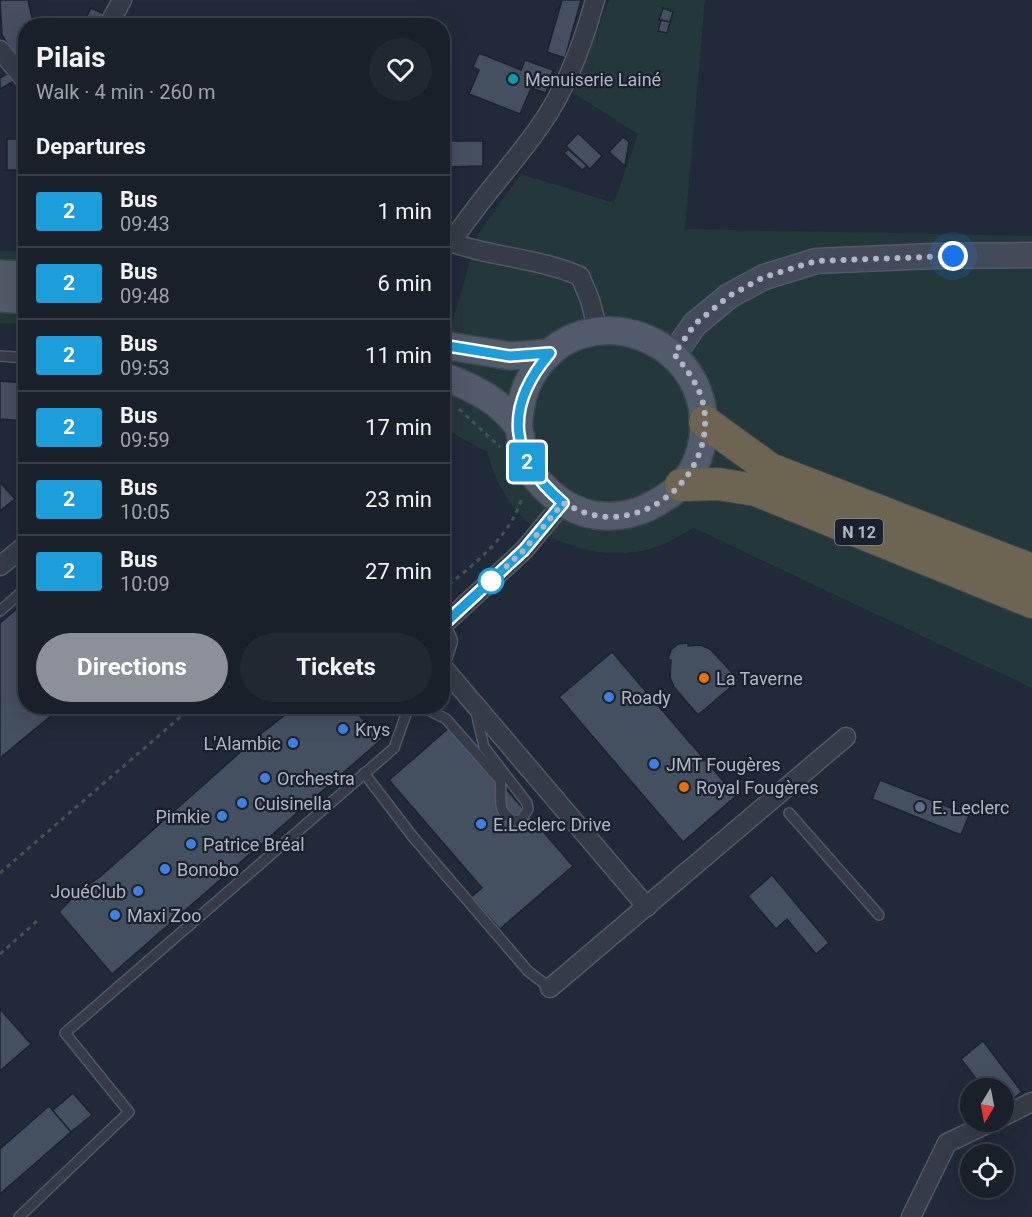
<!DOCTYPE html>
<meta charset="utf-8">
<style>
:root{--surface:#19202a;--page:#222832;--text:#f1f3f6;--muted:#9fa3a8;--line:#373e47;--accent:#8c9099}
body{margin:0;font-family:Roboto,sans-serif;background:var(--page);color:var(--text);height:100vh;display:flex;flex-direction:column;font-size:22px;white-space:nowrap}
*{box-sizing:border-box;margin:0}
p{font-size:20px;color:var(--muted)}
.icon{flex:none;width:33px;height:33px;fill:none;stroke:currentColor;stroke-width:2;stroke-linecap:round;stroke-linejoin:round}
.map{position:relative;flex:1;overflow:hidden}
.drawer{position:absolute;left:18px;top:18px;width:432px;height:696px;display:flex;flex-direction:column;background:var(--surface);border-radius:24px;box-shadow:0 6px 24px #0002,0 0 0 2px var(--line)}
.drawer>*{flex:none}
.badge{padding:0 12px;border-radius:4px;font-size:21px;line-height:39px}
.needle{width:39px;rotate:190deg}
.controls{position:absolute;left:960px;top:1078px;display:grid;gap:12px}
.controls a{display:grid;place-items:center;width:54px;height:54px;border-radius:50%;background:var(--surface);box-shadow:0 6px 24px #0002,0 0 0 2px var(--line);font-size:30px}
.you{position:absolute;width:30px;height:30px;margin:-15px;border:4px solid #fff;border-radius:50%;background:#1a73e8;box-shadow:0 0 0 9px #1a73e833}
.map>.badge{position:absolute;translate:-50% -50%;box-shadow:0 0 0 3px #fff}
h2{padding:0 18px;font-size:22px;line-height:54px}
.round{display:grid;place-items:center;flex:none;width:63px;height:63px;border-radius:32px;background:var(--page)}
.overview{display:flex;align-items:center;justify-content:space-between;height:102px;padding:0 18px}
h1{font-size:28px;font-weight:700;line-height:45px}
.button{display:flex;gap:12px;margin-top:auto;padding:12px 18px}
.button a{flex:1;height:69px;border-radius:36px;background:var(--accent);color:#fff;font-size:24px;font-weight:700;line-height:69px;text-align:center}
.button a+a{background:var(--page);color:var(--text)}
ul{padding:0;list-style:none}
li{display:flex;align-items:center;gap:18px;height:72px;padding:0 18px;border-top:2px solid var(--line)}
li div{flex:1}
li b{display:block;font-size:22px}
li em{font-style:normal}
li .badge{min-width:66px;font-weight:700;text-align:center}
.map>svg:first-child{display:block}
.green{fill:#24373a}
.building{fill:#444f60;stroke:#1c232f;stroke-width:1.5}
.lines{fill:none;stroke-linecap:round;stroke-linejoin:round}
.lane-casing{stroke:#525966;stroke-width:12}
.street-casing{stroke:#525966;stroke-width:21}
.secondary-casing{stroke:#525966;stroke-width:27}
.primary-casing{stroke:#3e4552;stroke-width:30}
.highway-casing{stroke:#3f4653;stroke-width:34}
.path{stroke:#415356;stroke-width:3;stroke-dasharray:4.5 4.5;stroke-linecap:butt}
.lane{stroke:#353c48;stroke-width:9}
.street{stroke:#353c48;stroke-width:18}
.secondary{stroke:#434b5b;stroke-width:24}
.primary{stroke:#525b69;stroke-width:27}
.highway{stroke:#6e6452;stroke-width:32}
.line-casing{stroke:#fff;stroke-width:14}
.line{stroke:#1d9dd9;stroke-width:9}
.walk{stroke:#afb6c5;stroke-width:6;stroke-dasharray:0 10.8}
.culture-dot{fill:#0f9aa8;stroke:#1a212d;stroke-width:2}
.stop-dot{fill:#fff;stroke:#1d9dd9;stroke-width:3}
.food-dot{fill:#e8710a;stroke:#1a212d;stroke-width:2}
.shop-dot{fill:#3f7fe0;stroke:#1a212d;stroke-width:2}
.service-dot{fill:#5c6f8a;stroke:#1a212d;stroke-width:2}
.labels{text-anchor:middle;dominant-baseline:central;stroke-width:4.5;stroke-linejoin:round;paint-order:stroke}
.shield{fill:#1a212d;stroke:#828997;stroke-width:1.5}
.shield-label{font-size:16px;font-weight:bold;fill:#afb6c5}
.poi-label{font-size:18px;fill:#afb6c5;stroke:#1a212d;text-anchor:start}
</style>
<div class="map">
<svg width="1032" height="1217" viewBox="0 0 1032 1217">
<rect width="100%" height="100%" fill="#212a38"/>
<g class="green">
<path d="M609 0H705L685 229 1032 236V688L694 528C681 535 667 544 653 548 610 563 543 545 515 509 501 492 493 473 487 452L443 428V354L478 234 521 174 614 203 638 134 573 93Z"/>
<polygon points="0,251 25,251 25,324 0,323"/>
</g>
<g class="building">
<polygon points="0,0 28,0 34,26 26,26 26,56 22,57 20,52 13,53 2,35"/>
<polygon points="562,0 581,0 565,58 547,52"/>
<polygon points="91,8 106,15 101,26 82,26"/>
<polygon points="663,8 673,12 670,22 659,20"/>
<polygon points="661,20 670,22 667,33 658,31"/>
<polygon points="479,53 521,70 525,60 553,70 546,93 531,88 520,114 469,94 479,70 473,67"/>
<polygon points="8,73 14,81 0,89 0,78"/>
<polygon points="578,133 602,156 590,169 566,146"/>
<polygon points="623,137 629,142 625,166 609,152"/>
<rect x="7" y="139" width="19" height="31"/>
<polygon points="442,141 483,141 483,166 443,167"/>
<polygon points="568,149 587,166 582,170 564,153"/>
<polygon points="0,381 26,383 26,421 0,419"/>
<polygon points="0,482 15,499 0,511"/>
<polygon points="26,601 26,706 63,706 0,758 0,623"/>
<polygon points="688,643 688,646 700,645 710,649 739,680 698,715 674,687 670,677 671,660 668,659 671,650 678,644"/>
<polygon points="612,652 736,796 683,842 559,697"/>
<polygon points="297,706 350,706 382,739 112,974 59,912 78,892 101,876 263,732"/>
<polygon points="451,726 573,866 500,929 471,897 482,888 389,780"/>
<polygon points="880,780 969,815 961,835 872,799"/>
<polygon points="772,875 829,943 816,954 787,919 776,929 748,896"/>
<polygon points="0,1009 31,1044 0,1071"/>
<polygon points="983,1041 1022,1092 1004,1105 1004,1089 984,1089 961,1059"/>
<polygon points="73,1093 92,1115 71,1132 52,1111"/>
<polygon points="49,1106 71,1132 0,1194 0,1149"/>
</g>
<g class="lines">
<g class="lane-casing">
<g id="lane">
<polyline points="0,356 26,358"/>
<polyline points="0,611 26,588"/>
<path d="M421 706 446 719 500 780C503 798 494 811 515 821L522 819 528 809 527 803 484 747 476 712"/>
<polyline points="364,773 413,837 528,971 550,988"/>
<polyline points="789,813 879,915"/>
<polyline points="19,1217 129,1112 65,1033 394,748 409,706"/>
</g>
</g>
<g class="street-casing">
<g id="street">
<polyline points="108,26 122,0"/>
<polyline points="0,50 26,81"/>
<path d="M442 239C487 257 536 257 580 276L590 300 598 331"/>
<path d="M451 243C478 201 512 166 540 126 567 88 583 44 595 0"/>
<polyline points="0,566 26,545"/>
<polyline points="442,626 524,550 563,503"/>
<polyline points="442,628 448,641 442,659"/>
<polyline points="442,666 647,907"/>
<polyline points="550,988 846,737"/>
<polyline points="1004,1116 1032,1102"/>
<polyline points="911,1217 947,1143 991,1122"/>
</g>
</g>
<g class="secondary-casing">
<polyline id="secondary" points="674,354 695,324 729,296 764,277 816,261 933,256 1032,255"/>
</g>
<g class="primary-casing">
<g id="primary">
<polyline points="0,274 26,275"/>
<polyline points="0,298 26,300"/>
<polyline points="442,345 510,356 550,353"/>
<path d="M442 376C470 386 500 400 517 425 522 434 521 446 524 456 534 484 564 510 594 515 627 520 653 508 678 488 692 477 701 454 703 437 714 336 582 290 532 375 522 392 520 409 518 427"/>
</g>
</g>
<g class="highway-casing">
<g id="highway">
<polyline points="705,422 770,469 1032,570"/>
<polyline points="681,485 718,484 756,490 1032,602"/>
</g>
</g>
<g class="path">
<polyline points="459,409 500,447"/>
<path d="M442 590C473 565 511 537 522 497"/>
<polyline points="0,873 193,706"/>
<polyline points="0,954 37,921"/>
</g>
<use href="#lane" class="lane"/>
<use href="#street" class="street"/>
<use href="#secondary" class="secondary"/>
<use href="#primary" class="primary"/>
<use href="#highway" class="highway"/>
</g>
<g class="lines">
<g class="line-casing">
<path id="line" d="M442 345 510 356 550 353C503 408 509 457 563 503L524 550 442 626"/>
</g>
<use href="#line" class="line"/>
<path class="walk" d="M491 581 524 550 563 503C572 507 583 513 593 515 659 529 722 461 701 396 695 380 685 367 674 354L695 324 729 296 764 277 816 261 953 256"/>
</g>
<circle class="culture-dot" cx="513" cy="79" r="6"/>
<circle class="stop-dot" cx="491" cy="581" r="12"/>
<g class="food-dot">
<circle cx="704" cy="678" r="6"/>
<circle cx="684" cy="787" r="6"/>
</g>
<g class="shop-dot">
<circle cx="609" cy="697" r="6"/>
<circle cx="343" cy="729" r="6"/>
<circle cx="293" cy="743" r="6"/>
<circle cx="654" cy="764" r="6"/>
<circle cx="265" cy="778" r="6"/>
<circle cx="242" cy="803" r="6"/>
<circle cx="222" cy="816" r="6"/>
<circle cx="481" cy="824" r="6"/>
<circle cx="191" cy="844" r="6"/>
<circle cx="165" cy="869" r="6"/>
<circle cx="138" cy="891" r="6"/>
<circle cx="115" cy="915" r="6"/>
</g>
<circle class="service-dot" cx="920" cy="807" r="6"/>
<g class="labels">
<rect class="shield" x="835" y="519" width="48" height="26" rx="4.5"/>
<g class="shield-label">
<text x="859" y="532">N 12</text>
</g>
<g class="poi-label">
<text x="525" y="79">Menuiserie Lainé</text>
<text x="716" y="678">La Taverne</text>
<text x="621" y="697">Roady</text>
<text x="355" y="729">Krys</text>
<text x="281" y="743" text-anchor="end">L'Alambic</text>
<text x="666" y="764">JMT Fougères</text>
<text x="277" y="778">Orchestra</text>
<text x="696" y="787">Royal Fougères</text>
<text x="254" y="803">Cuisinella</text>
<text x="932" y="807">E. Leclerc</text>
<text x="210" y="816" text-anchor="end">Pimkie</text>
<text x="493" y="824">E.Leclerc Drive</text>
<text x="203" y="844">Patrice Bréal</text>
<text x="177" y="869">Bonobo</text>
<text x="126" y="891" text-anchor="end">JouéClub</text>
<text x="127" y="915">Maxi Zoo</text>
</g>
</g>
</svg>
<div class="controls">
<a><svg class="needle" viewBox="-14 -14 28 28"><path d="M0-13l5 13h-10z" fill="#e53935"/><path d="M0 13l5-13h-10z" fill="#9fa3a8"/></svg></a>
<a><svg class="icon" aria-label="locate" viewBox="0 0 24 24"><circle cx="12" cy="12" r="6"/><path d="M12 2v4M12 18v4M2 12h4M18 12h4"/></svg></a>
</div>
<div class="you" style="left:953px;top:256px"></div>
<b class="badge" style="left:527px;top:462px;background:#1d9dd9;color:#fff">2</b>
<section class="drawer">
<div class="overview"><div><h1>Pilais</h1><p>Walk · 4 min · 260 m</p></div><a class="round"><svg class="icon" aria-label="heart" viewBox="0 0 24 24"><path d="M12 20l-8-8c-3-5 5-10 8-4 3-6 11-1 8 4z"/></svg></a></div>
<h2>Departures</h2>
<ul>
<li><span class="badge" style="background:#1d9dd9;color:#fff">2</span><div><b>Bus</b><p>09:43</p></div><em>1 min</em></li>
<li><span class="badge" style="background:#1d9dd9;color:#fff">2</span><div><b>Bus</b><p>09:48</p></div><em>6 min</em></li>
<li><span class="badge" style="background:#1d9dd9;color:#fff">2</span><div><b>Bus</b><p>09:53</p></div><em>11 min</em></li>
<li><span class="badge" style="background:#1d9dd9;color:#fff">2</span><div><b>Bus</b><p>09:59</p></div><em>17 min</em></li>
<li><span class="badge" style="background:#1d9dd9;color:#fff">2</span><div><b>Bus</b><p>10:05</p></div><em>23 min</em></li>
<li><span class="badge" style="background:#1d9dd9;color:#fff">2</span><div><b>Bus</b><p>10:09</p></div><em>27 min</em></li>
</ul>
<div class="button"><a>Directions</a><a>Tickets</a></div>
</section>
</div>
